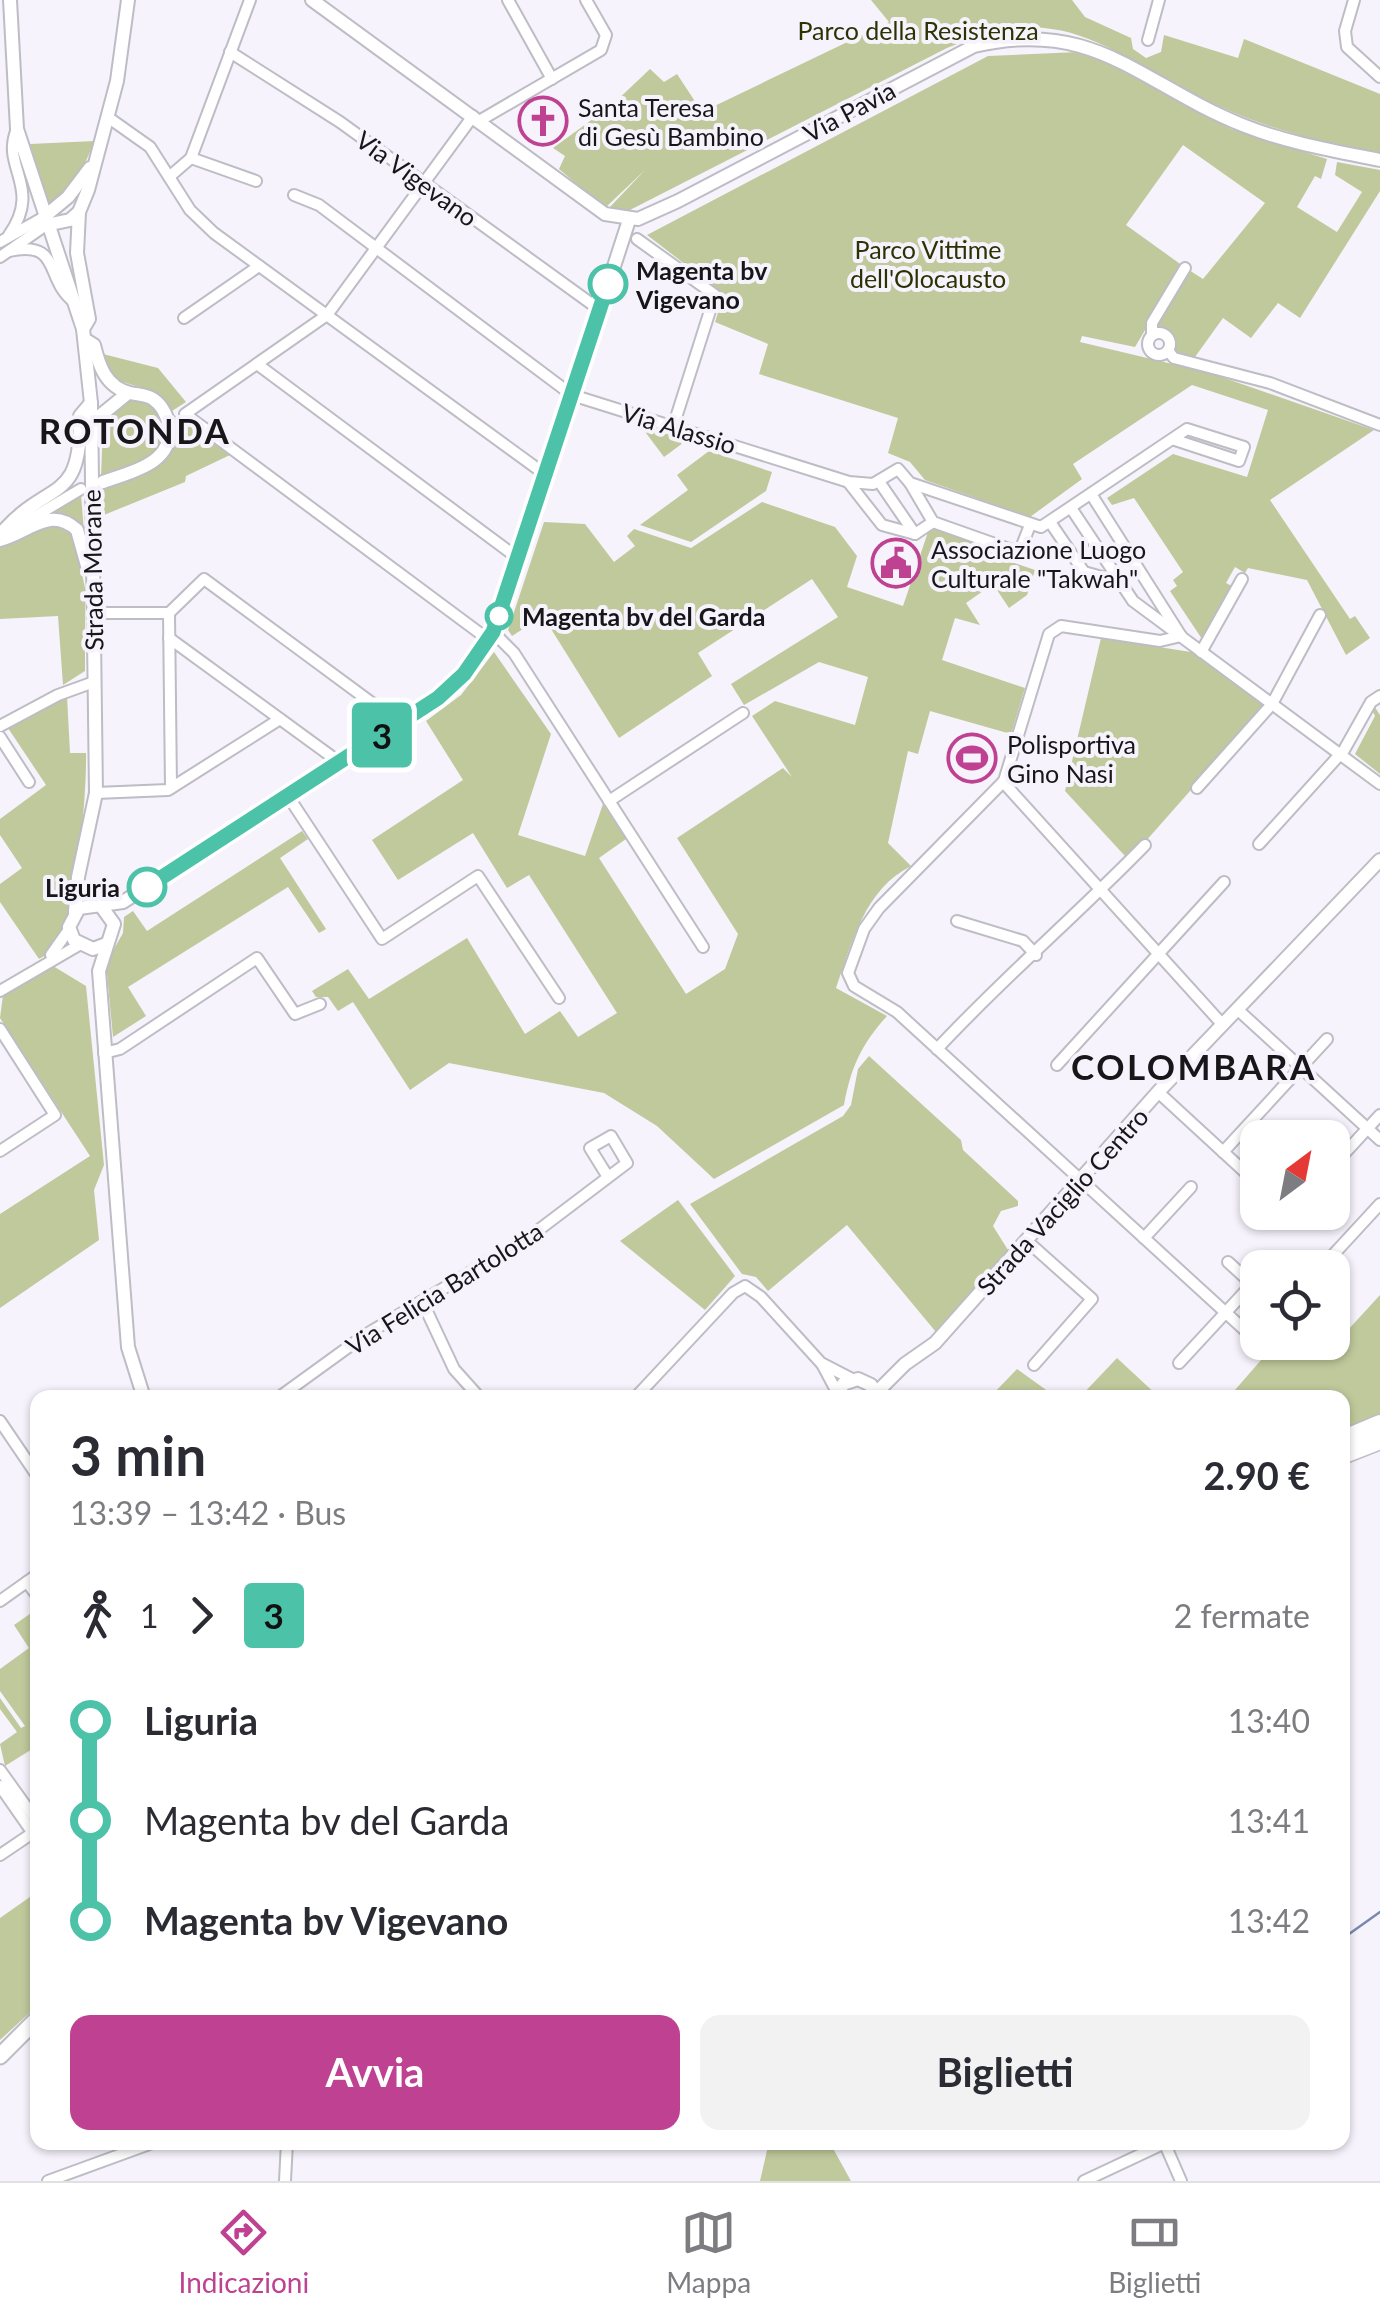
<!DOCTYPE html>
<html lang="it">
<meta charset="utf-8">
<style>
:root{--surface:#fff;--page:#f2f2f3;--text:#2b2b33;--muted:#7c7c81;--line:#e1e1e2;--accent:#be4291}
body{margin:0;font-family:Lato,sans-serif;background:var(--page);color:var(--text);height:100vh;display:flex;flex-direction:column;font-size:38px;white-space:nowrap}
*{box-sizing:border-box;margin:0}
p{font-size:32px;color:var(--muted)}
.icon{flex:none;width:55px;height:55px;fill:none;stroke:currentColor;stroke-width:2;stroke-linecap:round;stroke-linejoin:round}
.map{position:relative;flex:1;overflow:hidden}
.details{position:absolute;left:30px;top:1390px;width:1320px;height:760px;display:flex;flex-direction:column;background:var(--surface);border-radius:20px;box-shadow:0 2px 8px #0004}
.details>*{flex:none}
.badge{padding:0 20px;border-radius:8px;font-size:35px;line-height:65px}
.needle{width:65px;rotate:32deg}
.tools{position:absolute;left:1240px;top:1120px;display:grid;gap:20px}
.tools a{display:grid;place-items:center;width:110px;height:110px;border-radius:20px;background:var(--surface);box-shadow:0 2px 8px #0004;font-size:50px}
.map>.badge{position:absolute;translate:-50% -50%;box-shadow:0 0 0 5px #fff}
.legs{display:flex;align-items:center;gap:15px;height:110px;padding:0 40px;font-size:32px}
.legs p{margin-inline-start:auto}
.headline{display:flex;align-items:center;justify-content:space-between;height:170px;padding:0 40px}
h1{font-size:55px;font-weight:700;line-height:75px}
.primary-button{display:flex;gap:20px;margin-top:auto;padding:20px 40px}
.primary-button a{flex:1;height:115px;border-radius:20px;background:var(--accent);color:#fff;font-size:40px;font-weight:700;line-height:115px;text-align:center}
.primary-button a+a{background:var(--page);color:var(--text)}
ul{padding:0 40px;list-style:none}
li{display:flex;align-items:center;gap:35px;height:100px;font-size:38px}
li i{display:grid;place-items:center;width:15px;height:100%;margin:0 12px;background:currentColor}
li i::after{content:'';width:25px;height:25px;margin:-12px;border:8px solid;border-radius:50%;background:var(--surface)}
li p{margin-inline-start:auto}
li:first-child i{background:linear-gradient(#0000 50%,currentColor 0)}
li:last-child i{background:linear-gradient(currentColor 50%,#0000 0)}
.tabs{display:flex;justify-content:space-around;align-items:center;height:140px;border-top:2px solid var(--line);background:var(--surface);font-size:28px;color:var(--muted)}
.tabs a{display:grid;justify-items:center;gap:5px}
.tabs .active{color:var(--accent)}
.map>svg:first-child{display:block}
.green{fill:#c0c99c}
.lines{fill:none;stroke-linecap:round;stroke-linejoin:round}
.stream{stroke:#788ab0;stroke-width:2.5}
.minor-casing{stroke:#bebcc4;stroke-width:14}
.tertiary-casing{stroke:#bebcc4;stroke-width:16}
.primary-casing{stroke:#bebcc4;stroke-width:19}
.trunk-casing{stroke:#bebcc4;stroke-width:21}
.minor{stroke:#fff;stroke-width:10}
.tertiary{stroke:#fff;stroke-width:12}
.primary{stroke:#fff;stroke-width:15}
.trunk{stroke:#fff;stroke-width:18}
.line-1-casing{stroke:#fff;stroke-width:22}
.line-1{stroke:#4cc2a9;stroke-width:15}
.stop-1-dot{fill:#fff;stroke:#4cc2a9;stroke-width:5}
.labels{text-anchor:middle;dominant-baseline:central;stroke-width:8;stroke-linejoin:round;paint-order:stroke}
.park-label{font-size:25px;fill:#2c3303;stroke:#f6f3fc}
.poi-label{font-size:25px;fill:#171619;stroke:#f6f3fc;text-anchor:start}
.street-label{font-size:25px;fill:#171619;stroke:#f6f3fc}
.stop-label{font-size:25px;font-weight:bold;fill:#171619;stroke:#f6f3fc;text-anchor:start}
.district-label{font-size:35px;font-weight:bold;letter-spacing:2.5px;fill:#171619;stroke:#f6f3fc}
</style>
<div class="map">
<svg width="1380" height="2181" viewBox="0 0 1380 2181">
<rect width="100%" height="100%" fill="#f6f3fc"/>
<g class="green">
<path d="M871 0H1072L1085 17 1131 38 1133 49 1146 58 1161 52 1164 35 1238 58 1244 39 1380 94V153C1314 142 1250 124 1190 92 1096 43 1057 1 947 48L628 211 610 207 645 170 605 208 559 169 565 156 553 148 612 105 650 69 664 82 677 74 702 112 889 22Z"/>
<polygon points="1078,52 1106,60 1231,129 1327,159 1321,179 1315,176 1297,207 1337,232 1362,192 1335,175 1337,162 1380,170 1380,191 1300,318 1278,303 1251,338 1223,318 1195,357 1179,355 1156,323 1189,270 1203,279 1265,203 1183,145 1126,225 1183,266 1135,347 1082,336 1080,342 1210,373 1374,430 1270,500 1350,619 1355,616 1370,638 1346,655 1307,580 1248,568 1245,573 1235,567 1226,583 1234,587 1204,642 1170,591 1177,586 1173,580 1183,572 1134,498 1112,505 1107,498 1173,454 1247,477 1268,410 1192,385 1073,464 1082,479 1030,517 925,480 910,462 888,453 898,418 759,374 768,344 715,322 724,294 647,235 988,56"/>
<polygon points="95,141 74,187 49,210 30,144"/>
<polygon points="103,354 158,368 186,402 172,411 151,391 114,379"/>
<path d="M123 399C130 399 140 399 147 402 173 413 165 448 146 460 134 469 115 472 101 477L103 424Z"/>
<polygon points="170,412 230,455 186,476 185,482 99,517 100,488 163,461"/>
<polygon points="648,426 686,438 687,440 664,457 643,429"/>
<polygon points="709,451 772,472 766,491 691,542 640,525 688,490 677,475"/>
<polygon points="81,495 85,543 84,537 45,516"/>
<path d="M762 502 835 527 857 556 847 587 903 606 928 532 935 529 993 548 991 555 1035 570 1027 595 1009 608 993 584 966 603 980 625 955 618 942 660 1025 688 1011 734 930 711 918 754 908 751 888 843 911 866C865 889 852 942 836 988L887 1016C861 1045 851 1067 844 1105L714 1179 657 1126 604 1093 449 1063 410 1090 353 1002 338 1011 328 997H316L312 991 348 969 369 999 467 938 525 1034 560 1011 578 1037 617 1013 529 875 507 888 473 833 398 880 372 840 463 780 426 721 461 695 494 652 551 734 518 835 585 856 603 804 626 839 599 858 686 994 725 969 738 934 677 838 783 768 792 777 752 716 775 701 855 725 868 677 819 662 744 705 731 684 838 617 812 579 698 653 712 676 619 738 543 616 512 636 508 630 544 522 585 524 614 562 635 546 627 536 634 529 691 548Z"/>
<polygon points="54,524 74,536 85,588 85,671 63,685 58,616 0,619 0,548"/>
<polygon points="1101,638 1191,652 1265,706 1145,842 1141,840 1125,856 1065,791"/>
<path d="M67 696 70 753H86C87 792 77 916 57 945 53 951 46 955 39 959L0 902V884L22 868 0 835V819L46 785 8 728Z"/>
<polygon points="1374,706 1380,715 1380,774 1355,754 1375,716 1371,708"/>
<polygon points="302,831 308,839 280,858 326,929 319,933 288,887 128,987 146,1016 113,1037 106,963 123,933 124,917 133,911 147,931"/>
<polygon points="53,966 86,986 104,1165 94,1190 99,1240 0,1308 0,1214 90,1156 0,1018 3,995"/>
<polygon points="869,1056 961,1140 963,1150 1018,1201 1018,1206 1001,1211 993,1226 1008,1250 936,1332 847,1225 768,1291 756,1277 742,1274 690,1204 843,1116 851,1105 858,1069"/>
<polygon points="678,1200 735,1276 705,1310 620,1241"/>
<polygon points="1380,1295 1380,1417 1343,1433 1342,1398 1228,1398 1276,1343 1336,1343"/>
<polygon points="1117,1358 1159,1397 1080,1397"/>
<polygon points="1017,1369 1056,1397 990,1397"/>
<polygon points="37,1609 37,1746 5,1766 0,1744 17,1732 0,1709 0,1698 21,1728 25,1726 0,1691 0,1669 29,1648 14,1625"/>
<polygon points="37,1892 37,2006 0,2040 0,1918"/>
<polygon points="769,2142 830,2143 851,2181 760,2181"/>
</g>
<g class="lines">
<polyline class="stream" points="1342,1939 1380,1912"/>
<g class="minor-casing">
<g id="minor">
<polyline points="508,0 552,79"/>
<polyline points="1354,0 1345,31 1347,47 1380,77"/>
<polyline points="1148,40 1159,0"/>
<polyline points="230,52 340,122 600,310"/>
<polyline points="473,116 327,315 185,414 489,640"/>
<polyline points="109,118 150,147 190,210 214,233 546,475"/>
<polyline points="479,121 601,50 606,35 586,0"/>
<polyline points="191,158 256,181"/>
<polyline points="169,177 191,158 250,0"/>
<polyline points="294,195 319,205 572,395 849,482 873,484 898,469 910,483 1041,527 1187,429 1244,447 1239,461 1172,439"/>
<path d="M9 235C43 187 0 167 17 129"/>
<polyline points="637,239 715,295 673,427"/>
<polyline points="0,242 44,217"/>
<path d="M9 251C62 240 44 278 73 301"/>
<polyline points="0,257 46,225"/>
<polyline points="184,318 259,266"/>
<circle cx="1159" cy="344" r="11"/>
<polyline points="1152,335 1152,323 1185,268"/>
<polyline points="1168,351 1174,358 1270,383 1380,425"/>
<polyline points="257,364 519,559"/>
<polyline points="849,483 882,525 915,534 933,522"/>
<polyline points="880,483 915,534"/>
<polyline points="910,483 933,522 1012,550 1021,548 1030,525"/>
<polyline points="1091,494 1181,636"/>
<polyline points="1071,508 1133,601 1380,784"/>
<polyline points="1050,522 1084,572 1120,582"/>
<polyline points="9,532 81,489"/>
<polyline points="93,613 169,613 204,579 399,723"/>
<polyline points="169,613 171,788"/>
<polyline points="493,632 514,653 703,947"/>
<polyline points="1181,636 1160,641 1061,626 1049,634 1004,781 879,908 864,929 848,973 854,986 897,1012 1248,1333 1258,1334"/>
<polyline points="169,638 339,762"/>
<polyline points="1201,652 1242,579"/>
<polyline points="0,726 58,695 94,682"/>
<polyline points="0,737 29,782"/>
<polyline points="1003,782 1222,1024"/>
<polyline points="1197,788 1272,704 1320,615"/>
<polyline points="96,793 168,790 280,719"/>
<polyline points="288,796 382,939 478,876 559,998"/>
<polyline points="609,801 743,713"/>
<polyline points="1259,844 1344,750 1371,702 1380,696"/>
<polyline points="957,921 1023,941 1036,955"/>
<polyline points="51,955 70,928"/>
<polyline points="0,991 79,945"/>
<polyline points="1237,1009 1380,1140"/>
<polyline points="0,1029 55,1115 0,1151"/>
<path d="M937 1049C1003 978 1077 915 1145 845"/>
<polyline points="104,1053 120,1049 257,958 295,1014 320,1004"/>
<polyline points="1057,1065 1224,882"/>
<polyline points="1158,1092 1258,1184"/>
<polyline points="1223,1152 1327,1039"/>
<polyline points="1332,1167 1380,1115"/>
<polyline points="1289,1212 1291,1212"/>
<polyline points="1144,1238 1191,1187"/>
<polyline points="1027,1241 1092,1299 1034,1365"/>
<polyline points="1321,1268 1380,1204"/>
<polyline points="423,1303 454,1369 480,1398"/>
<polyline points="1179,1363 1252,1284 1228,1262"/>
<polyline points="822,1364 838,1394"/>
<polyline points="278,1398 365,1335 528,1238 627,1163 611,1136 590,1148 608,1177"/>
<polyline points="635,1398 733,1293 745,1286 761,1297 821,1363 852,1379"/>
<polyline points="0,1421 38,1477"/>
<polyline points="27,1582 38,1597"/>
<polyline points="0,1601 38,1574"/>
<polyline points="0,1770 38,1823"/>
<polyline points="0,1786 32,1832"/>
<polyline points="0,1855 37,1830"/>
<polyline points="1164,2142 1181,2181"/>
<polyline points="48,2181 155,2142"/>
<polyline points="285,2181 287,2142"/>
<polyline points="1084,2181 1165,2143"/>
</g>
</g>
<g class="tertiary-casing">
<g id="tertiary">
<polyline points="10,0 17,129 83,329 91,403 96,793 78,877 75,912"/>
<path d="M312 0 605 214 638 219 678 201 974 46C1096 17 1141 85 1245 126 1288 143 1335 151 1380 160"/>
<polyline points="79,212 77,253 89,319 83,329"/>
<polyline points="44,217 68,197 90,168"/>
<polyline points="46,225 70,220 79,212 88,190 117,81 128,0"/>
<path d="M86 340 94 345C99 366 106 387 130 393 138 395 145 394 153 399 162 405 167 416 169 426 174 464 130 472 103 482"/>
<polyline points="97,435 101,415 128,393"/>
<path d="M0 535C47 478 82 507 80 416L91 403"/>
<path d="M0 540C28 533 50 505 77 530L88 569"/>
<polyline points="101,906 114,924 99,971 128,1347 144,1398"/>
<path d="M106 944 93 949 74 940 69 927 79 908 123 902 439 697C479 665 495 625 513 578L629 220"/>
<polyline points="875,1394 905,1364 935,1343 1158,1092 1380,860"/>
<polyline points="837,1398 843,1384 858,1379 871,1385 876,1398"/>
</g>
</g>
<g class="primary-casing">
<polyline id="primary" points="0,2056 38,2018"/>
</g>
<g class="trunk-casing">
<g id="trunk">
<polyline points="1342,1440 1380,1424"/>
<polyline points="1342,1455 1380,1440"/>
</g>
</g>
<use href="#minor" class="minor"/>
<use href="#tertiary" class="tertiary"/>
<use href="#primary" class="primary"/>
<use href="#trunk" class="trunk"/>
</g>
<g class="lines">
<g class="line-1-casing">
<polyline id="line-1" points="147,887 438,698 464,674 493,632 608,284"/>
</g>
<use href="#line-1" class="line-1"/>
</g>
<defs>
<g id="church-ring" transform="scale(2.5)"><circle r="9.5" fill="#f6f3fc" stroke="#be4291" stroke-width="1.5"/><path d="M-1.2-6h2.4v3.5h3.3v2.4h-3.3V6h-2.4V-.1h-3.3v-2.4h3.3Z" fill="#be4291"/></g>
<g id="civic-ring" transform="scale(2.5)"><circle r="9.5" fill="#f6f3fc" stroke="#be4291" stroke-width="1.5"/><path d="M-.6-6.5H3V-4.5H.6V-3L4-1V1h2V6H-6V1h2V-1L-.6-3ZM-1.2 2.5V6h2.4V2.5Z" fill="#be4291"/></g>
<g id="stadium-ring" transform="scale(2.5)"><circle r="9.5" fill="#f6f3fc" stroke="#be4291" stroke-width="1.5"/><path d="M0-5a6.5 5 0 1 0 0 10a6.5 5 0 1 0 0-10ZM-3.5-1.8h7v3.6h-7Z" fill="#be4291"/></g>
</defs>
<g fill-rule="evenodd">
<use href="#church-ring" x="543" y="121"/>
<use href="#civic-ring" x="896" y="563"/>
<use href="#stadium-ring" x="972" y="758"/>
</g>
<g class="stop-1-dot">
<circle cx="608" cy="284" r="18"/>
<circle cx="499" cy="616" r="12"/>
<circle cx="147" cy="887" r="18"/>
</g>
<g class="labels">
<g class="park-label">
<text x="918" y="30">Parco della Resistenza</text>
<text x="928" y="249">Parco Vittime<tspan x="928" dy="29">dell'Olocausto</tspan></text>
</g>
<g class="poi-label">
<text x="578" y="107">Santa Teresa<tspan x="578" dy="29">di Gesù Bambino</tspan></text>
<text x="931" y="549">Associazione Luogo<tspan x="931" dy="29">Culturale "Takwah"</tspan></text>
<text x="1007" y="744">Polisportiva<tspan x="1007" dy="29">Gino Nasi</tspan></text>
</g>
<g class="street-label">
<text transform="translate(849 111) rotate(-28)">Via Pavia</text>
<text transform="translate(417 178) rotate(36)">Via Vigevano</text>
<text transform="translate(679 428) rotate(17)">Via Alassio</text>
<text transform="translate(92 570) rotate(-91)">Strada Morane</text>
<text transform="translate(1062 1201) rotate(-48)">Strada Vaciglio Centro</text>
<text transform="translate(444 1288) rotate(-32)">Via Felicia Bartolotta</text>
</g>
<g class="stop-label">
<text x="636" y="270">Magenta bv<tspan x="636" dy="29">Vigevano</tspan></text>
<text x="522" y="616">Magenta bv del Garda</text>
<text x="120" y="887" text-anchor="end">Liguria</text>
</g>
<g class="district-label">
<text x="135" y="430">ROTONDA</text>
<text x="1194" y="1066">COLOMBARA</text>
</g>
</g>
</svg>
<div class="tools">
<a><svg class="needle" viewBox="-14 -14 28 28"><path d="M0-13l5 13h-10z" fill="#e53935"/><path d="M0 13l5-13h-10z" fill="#7c7c81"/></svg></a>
<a><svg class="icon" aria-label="locate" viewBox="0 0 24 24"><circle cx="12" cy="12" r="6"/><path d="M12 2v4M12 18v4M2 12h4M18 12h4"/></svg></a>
</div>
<b class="badge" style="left:382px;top:735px;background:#4cc2a9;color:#111">3</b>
<section class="details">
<div class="headline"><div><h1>3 min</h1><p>13:39 – 13:42 · Bus</p></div><b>2.90 €</b></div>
<div class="legs"><svg class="icon" aria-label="walk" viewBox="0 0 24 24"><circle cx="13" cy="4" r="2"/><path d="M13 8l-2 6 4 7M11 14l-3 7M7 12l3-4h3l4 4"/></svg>1<svg class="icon" aria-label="forward" viewBox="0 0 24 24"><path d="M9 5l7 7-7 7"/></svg><b class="badge" style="background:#4cc2a9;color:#111">3</b><p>2 fermate</p></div>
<ul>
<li><i style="color:#4cc2a9"></i><b>Liguria</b><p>13:40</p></li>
<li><i style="color:#4cc2a9"></i><span>Magenta bv del Garda</span><p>13:41</p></li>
<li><i style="color:#4cc2a9"></i><b>Magenta bv Vigevano</b><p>13:42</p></li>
</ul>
<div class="primary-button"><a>Avvia</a><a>Biglietti</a></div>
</section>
</div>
<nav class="tabs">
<a class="active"><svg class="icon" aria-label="directions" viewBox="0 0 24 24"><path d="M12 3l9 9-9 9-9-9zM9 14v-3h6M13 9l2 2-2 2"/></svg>Indicazioni</a>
<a><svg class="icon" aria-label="map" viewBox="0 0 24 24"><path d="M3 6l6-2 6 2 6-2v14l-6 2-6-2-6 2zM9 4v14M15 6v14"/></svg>Mappa</a>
<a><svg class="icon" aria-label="tickets" viewBox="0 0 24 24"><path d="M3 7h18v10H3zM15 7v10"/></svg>Biglietti</a>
</nav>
